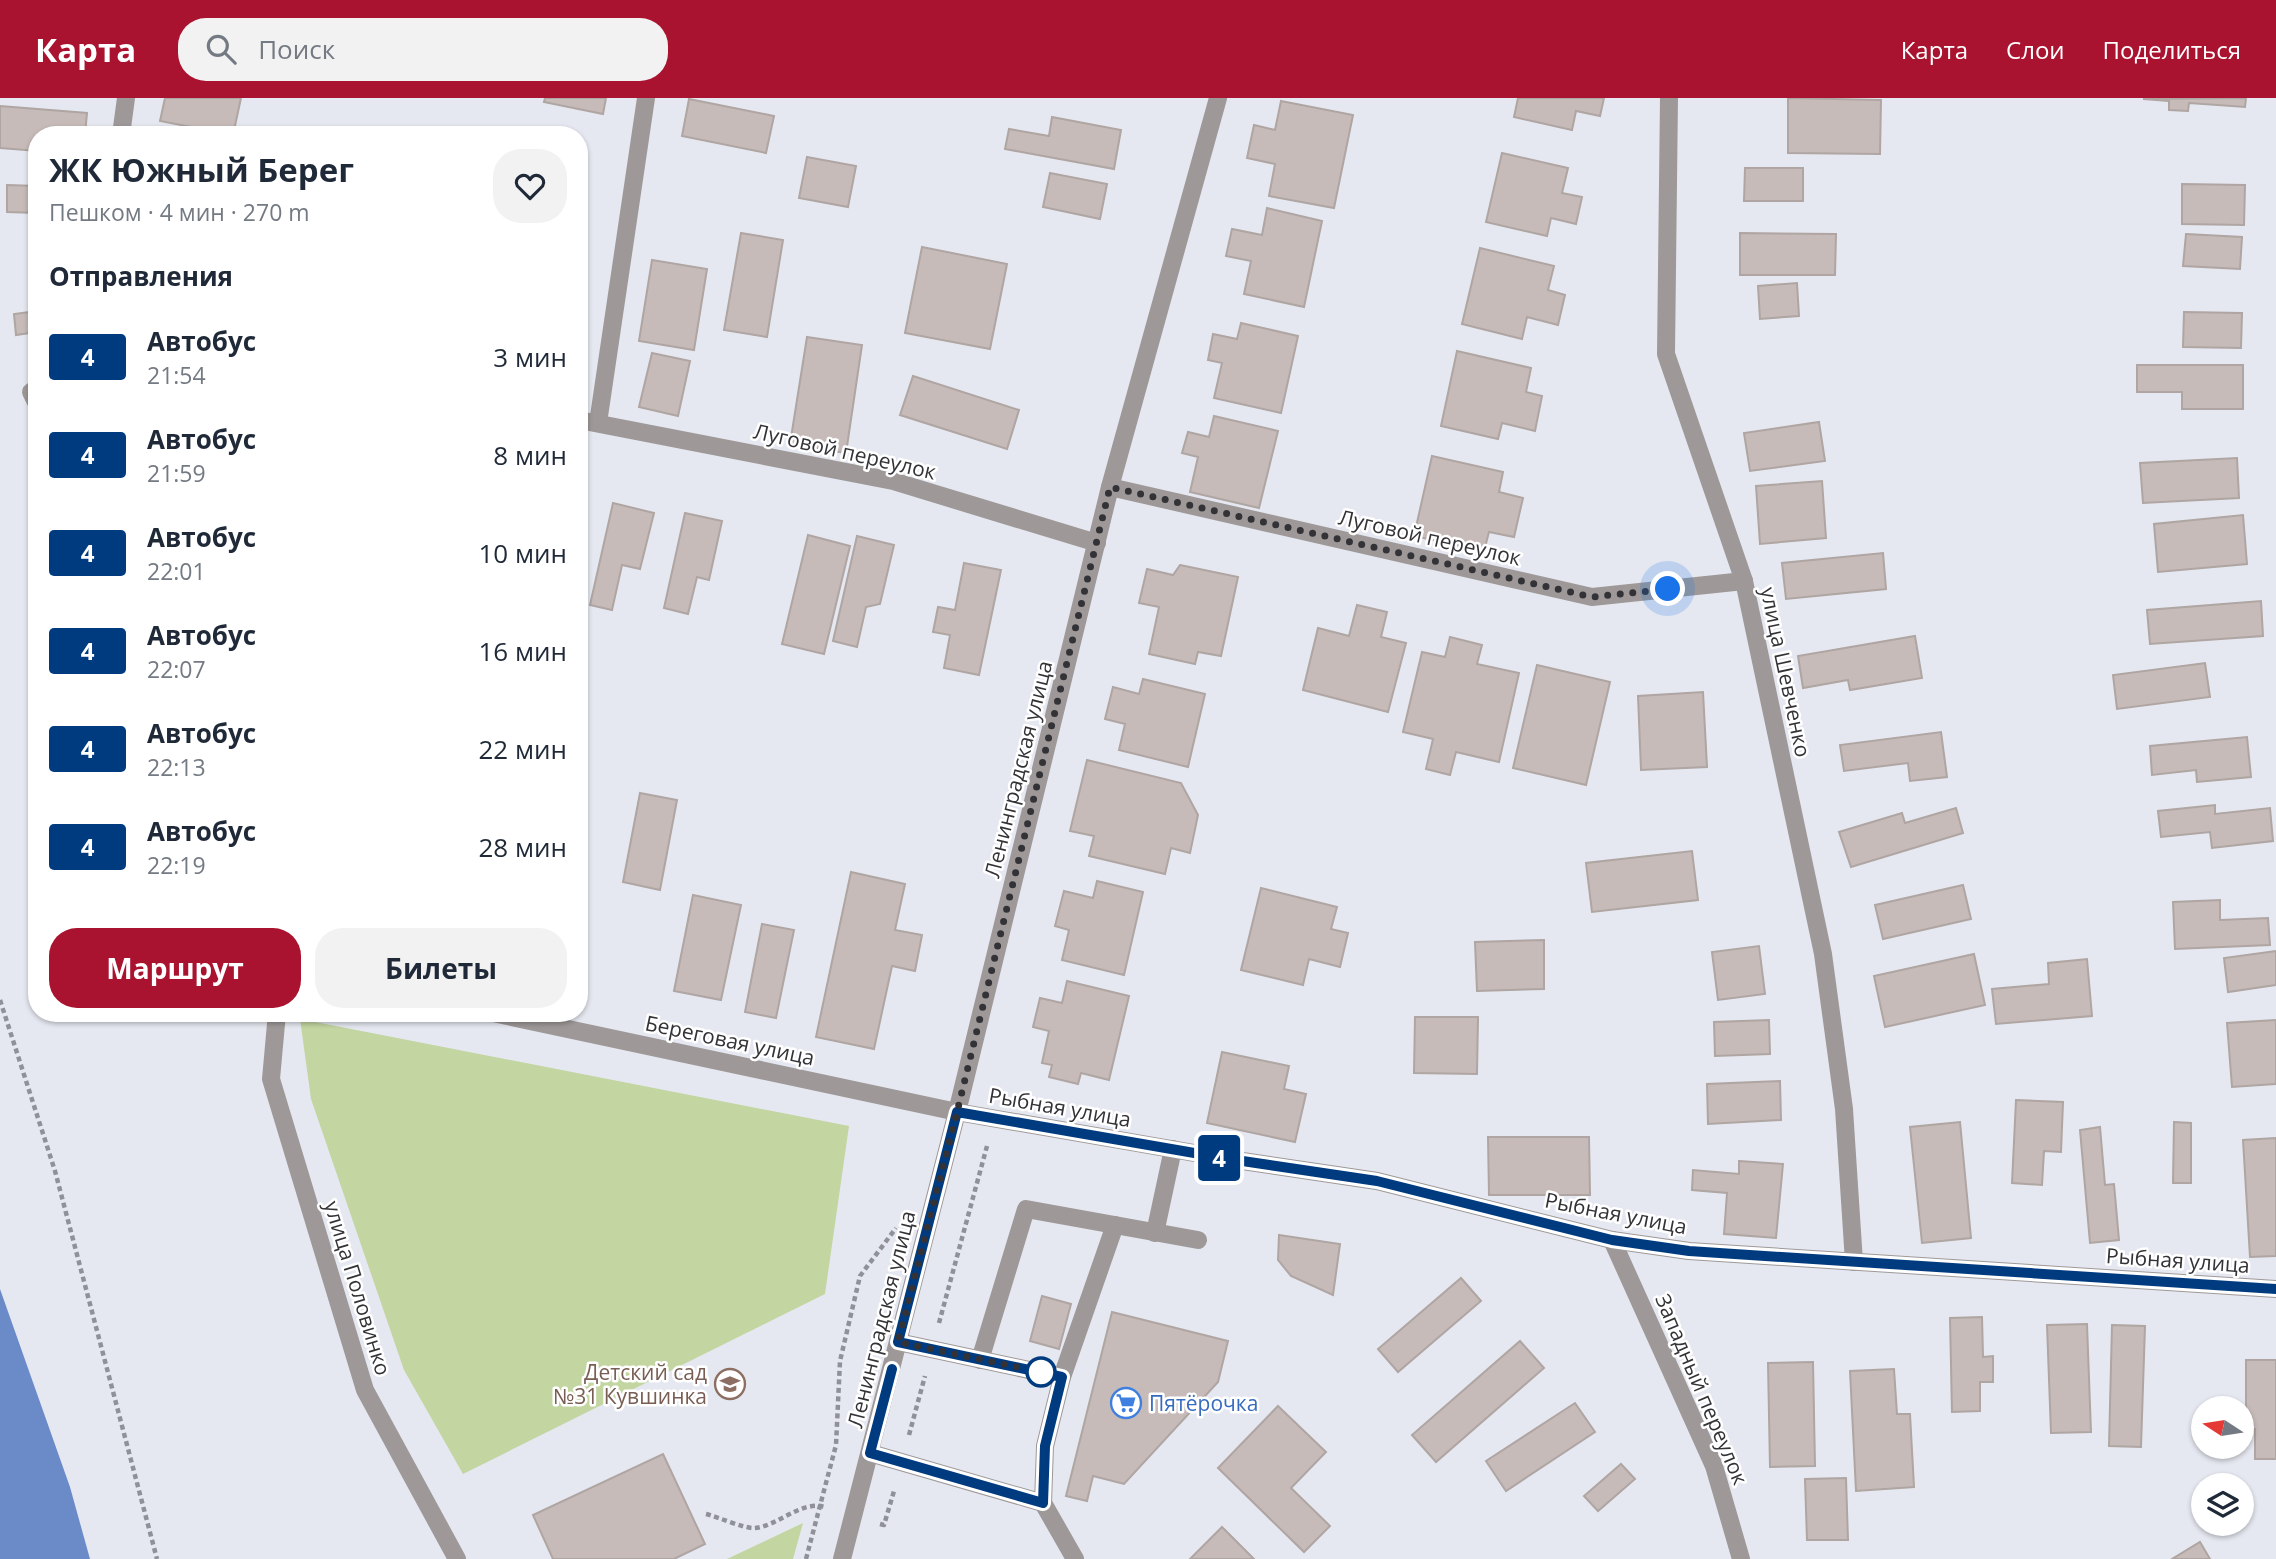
<!DOCTYPE html>
<html lang="ru">
<meta charset="utf-8">
<style>
:root{--surface:#fff;--page:#f2f2f3;--text:#1f2937;--muted:#747a83;--accent:#a9132f}
body{margin:0;font-family:"Open Sans",sans-serif;background:var(--page);color:var(--text);height:100vh;display:flex;flex-direction:column;font-size:26px;white-space:nowrap}
*{box-sizing:border-box;margin:0}
p{font-size:23px;color:var(--muted)}
.icon{flex:none;width:38px;height:38px;fill:none;stroke:currentColor;stroke-width:2;stroke-linecap:round;stroke-linejoin:round}
.map{position:relative;flex:1;overflow:hidden}
.panel{position:absolute;left:28px;top:28px;width:560px;height:896px;display:flex;flex-direction:column;background:var(--surface);border-radius:28px;box-shadow:0 2px 5px #0004}
.panel>*{flex:none}
.badge{padding:0 14px;border-radius:5px;font-size:24px;line-height:46px}
.needle{width:46px;rotate:282deg}
.buttons{position:absolute;left:2191px;top:1298px;display:grid;gap:14px}
.buttons a{display:grid;place-items:center;width:63px;height:63px;border-radius:50%;background:var(--surface);box-shadow:0 2px 5px #0004;font-size:35px}
.you{position:absolute;width:35px;height:35px;margin:-18px;border:5px solid #fff;border-radius:50%;background:#1a73e8;box-shadow:0 0 0 10px #1a73e833}
.map>.badge{position:absolute;translate:-50% -50%;box-shadow:0 0 0 4px #fff}
h2{padding:0 21px;font-size:26px;line-height:63px}
.round{display:grid;place-items:center;flex:none;width:74px;height:74px;border-radius:28px;background:var(--page)}
.head{display:flex;align-items:center;justify-content:space-between;height:119px;padding:0 21px}
h1{font-size:33px;font-weight:700;line-height:52px}
.action{display:flex;gap:14px;margin-top:auto;padding:14px 21px}
.action a{flex:1;height:80px;border-radius:28px;background:var(--accent);color:#fff;font-size:28px;font-weight:700;line-height:80px;text-align:center}
.action a+a{background:var(--page);color:var(--text)}
ul{padding:0;list-style:none}
li{display:flex;align-items:center;gap:21px;height:98px;padding:0 21px}
li div{flex:1}
li b{display:block;font-size:26px}
li em{font-style:normal}
li .badge{min-width:77px;font-weight:700;text-align:center}
header{display:flex;align-items:center;gap:42px;box-sizing:border-box;height:98px;padding:0 35px;background:var(--accent);color:#fff}
header strong{font-size:33px}
nav{display:flex;gap:38px;margin-inline-start:auto;font-size:24px}
.search{width:490px;height:63px;background:var(--page);display:flex;align-items:center;gap:18px;box-sizing:border-box;padding:0 24px;border-radius:28px;color:var(--muted);font-size:26px}
.map>svg:first-child{display:block}
.green{fill:#c3d5a1}
.water{fill:#6b8bc8}
.building{fill:#c6bbb8;stroke:#afa5a2;stroke-width:2}
.lines{fill:none;stroke-linecap:round;stroke-linejoin:round}
.path{stroke:#909198;stroke-width:4.5;stroke-dasharray:5 3.5;stroke-linecap:butt}
.minor{stroke:#9e9998;stroke-width:18}
.line-casing{stroke:#fff;stroke-width:16}
.line{stroke:#003b80;stroke-width:10}
.walk{stroke:#333337;stroke-width:7;stroke-dasharray:0 12.6}
.stop-dot{fill:#fff;stroke:#003b80;stroke-width:3.5}
.labels{text-anchor:middle;dominant-baseline:central;stroke-width:5;stroke-linejoin:round;paint-order:stroke}
.street-label{font-size:21px;fill:#333337;stroke:#fff}
.education-label{font-size:21px;fill:#785e54;stroke:#fff;text-anchor:end}
.shop-label{font-size:21px;fill:#366cbe;stroke:#fff;text-anchor:start}
</style>
<header>
<strong>Карта</strong>
<div class="search"><svg class="icon" aria-label="search" viewBox="0 0 24 24"><circle cx="10" cy="10" r="6"/><path d="M15 15l6 6"/></svg>Поиск</div>
<nav><a>Карта</a><a>Слои</a><a>Поделиться</a></nav>
</header>
<div class="map">
<svg width="2276" height="1461" viewBox="0 0 2276 1461">
<rect width="100%" height="100%" fill="#e6e8f1"/>
<g class="green">
<polygon points="300,921 849,1028 825,1196 463,1376 404,1272 311,1001"/>
<polygon points="803,1425 793,1461 727,1461"/>
</g>
<polygon class="water" points="0,1191 70,1389 90,1461 0,1461"/>
<g class="building">
<polygon points="165,0 241,0 233,37 160,23"/>
<polygon points="545,0 606,0 603,16 544,4"/>
<polygon points="1518,0 1604,0 1600,18 1576,13 1572,32 1514,19"/>
<polygon points="1788,0 1881,2 1880,56 1788,55"/>
<polygon points="2246,0 2245,9 2189,5 2188,13 2169,12 2169,3 2143,1"/>
<polygon points="689,1 774,18 766,55 682,38"/>
<polygon points="1281,3 1353,17 1334,110 1269,98 1275,66 1247,60 1254,27 1275,32"/>
<polygon points="0,8 87,15 85,37 37,37 37,53 0,50"/>
<polygon points="1052,19 1121,32 1114,71 1005,51 1009,31 1049,38"/>
<polygon points="1502,55 1568,70 1562,95 1582,99 1576,126 1551,120 1547,138 1486,124"/>
<polygon points="807,59 856,68 848,109 799,100"/>
<polygon points="1745,70 1803,70 1803,103 1744,103"/>
<polygon points="1050,75 1107,86 1100,121 1043,109"/>
<polygon points="2182,86 2245,87 2244,127 2182,126"/>
<polygon points="7,87 37,88 37,115 7,114"/>
<polygon points="1267,110 1322,123 1304,209 1244,196 1251,163 1226,158 1232,131 1262,137"/>
<polygon points="741,135 783,142 767,239 724,232"/>
<polygon points="1740,135 1836,136 1835,177 1740,177"/>
<polygon points="2186,136 2242,139 2240,171 2183,168"/>
<polygon points="922,149 1007,166 990,251 905,235"/>
<polygon points="1480,150 1554,168 1548,192 1565,197 1558,227 1527,219 1522,241 1462,226"/>
<polygon points="652,162 707,171 694,252 639,243"/>
<polygon points="1797,185 1799,218 1760,221 1758,188"/>
<polygon points="37,213 37,234 16,237 14,216"/>
<polygon points="2184,214 2242,215 2241,250 2183,249"/>
<polygon points="1241,225 1298,238 1281,315 1214,300 1222,265 1208,262 1213,236 1237,241"/>
<polygon points="807,239 862,247 846,355 790,346"/>
<polygon points="1457,253 1531,270 1526,294 1542,298 1535,333 1502,325 1498,341 1441,328"/>
<polygon points="652,255 690,263 678,318 639,309"/>
<polygon points="2137,267 2243,267 2243,311 2182,311 2182,294 2137,294"/>
<polygon points="913,278 1019,312 1007,351 900,317"/>
<polygon points="1214,318 1278,333 1259,410 1190,394 1198,359 1182,355 1188,334 1209,339"/>
<polygon points="1819,324 1825,363 1750,373 1744,335"/>
<polygon points="1432,358 1503,374 1499,394 1523,400 1514,439 1489,434 1484,453 1414,438"/>
<polygon points="2237,360 2239,400 2143,405 2140,365"/>
<polygon points="1822,383 1826,440 1760,446 1756,388"/>
<polygon points="613,405 654,415 640,471 622,467 612,512 590,507"/>
<polygon points="685,415 722,423 709,482 697,479 688,516 664,510"/>
<polygon points="2243,417 2247,466 2158,474 2154,426"/>
<polygon points="808,437 850,448 824,556 782,546"/>
<polygon points="857,438 894,447 880,506 866,509 857,549 833,543"/>
<polygon points="1883,455 1886,491 1786,501 1782,465"/>
<polygon points="964,465 1001,472 979,577 944,570 950,537 933,534 938,509 955,512"/>
<polygon points="1180,467 1238,479 1221,558 1198,554 1195,566 1149,556 1159,509 1139,505 1147,471 1173,477"/>
<polygon points="2261,503 2263,538 2150,546 2147,512"/>
<polygon points="1357,507 1387,514 1381,539 1406,545 1388,614 1303,592 1318,530 1349,538"/>
<polygon points="1915,538 1922,580 1850,592 1848,582 1803,590 1798,558"/>
<polygon points="1450,539 1482,547 1477,566 1519,575 1499,664 1456,654 1450,677 1426,671 1433,641 1403,634 1422,554 1445,559"/>
<polygon points="2205,565 2210,599 2117,611 2113,577"/>
<polygon points="1537,567 1610,584 1586,687 1513,670"/>
<polygon points="1143,581 1205,596 1188,669 1119,652 1125,626 1105,621 1113,589 1139,596"/>
<polygon points="1703,594 1707,669 1641,672 1638,598"/>
<polygon points="1941,634 1947,679 1910,683 1908,665 1844,673 1840,647"/>
<polygon points="2247,639 2251,679 2197,684 2196,672 2152,677 2150,648"/>
<polygon points="1087,662 1181,685 1198,717 1190,755 1171,750 1165,776 1089,758 1094,738 1070,733"/>
<polygon points="640,695 677,702 660,792 623,784"/>
<polygon points="2215,707 2215,716 2270,710 2273,743 2212,750 2210,734 2161,739 2158,713"/>
<polygon points="1956,710 1963,735 1851,769 1839,734 1902,715 1905,725"/>
<polygon points="1692,753 1698,802 1592,814 1586,765"/>
<polygon points="851,774 905,786 895,832 922,837 915,873 892,868 874,951 816,939"/>
<polygon points="1097,783 1143,794 1124,877 1062,862 1069,832 1055,828 1064,793 1093,800"/>
<polygon points="1963,787 1971,821 1883,841 1875,807"/>
<polygon points="1261,790 1337,809 1331,831 1348,835 1340,869 1309,861 1303,887 1241,872"/>
<polygon points="693,797 741,807 721,902 674,893"/>
<polygon points="2220,802 2220,822 2268,820 2270,847 2175,851 2173,804"/>
<polygon points="762,826 794,832 776,920 745,914"/>
<polygon points="1544,842 1544,891 1477,893 1475,844"/>
<polygon points="1759,848 1765,896 1718,902 1712,854"/>
<polygon points="2276,853 2276,887 2228,894 2224,860"/>
<polygon points="1974,856 1985,907 1885,929 1874,878"/>
<polygon points="2087,861 2092,918 1996,926 1992,891 2049,886 2048,865"/>
<polygon points="1067,883 1129,898 1109,982 1081,975 1078,986 1049,979 1052,967 1042,965 1049,933 1033,929 1040,900 1062,905"/>
<polygon points="1415,919 1478,919 1477,976 1414,975"/>
<polygon points="1769,922 1770,956 1715,958 1714,924"/>
<polygon points="2276,922 2276,986 2232,989 2227,925"/>
<polygon points="1222,954 1289,968 1284,991 1306,996 1295,1044 1207,1025"/>
<polygon points="1780,983 1781,1022 1708,1026 1707,986"/>
<polygon points="2016,1002 2063,1004 2061,1054 2044,1053 2042,1087 2012,1085"/>
<polygon points="1960,1024 1971,1140 1922,1145 1910,1029"/>
<polygon points="2174,1024 2191,1025 2191,1085 2173,1085"/>
<polygon points="2100,1029 2105,1087 2114,1086 2119,1142 2090,1145 2080,1032"/>
<polygon points="1488,1039 1589,1039 1590,1097 1489,1097"/>
<polygon points="2276,1040 2276,1158 2250,1159 2243,1042"/>
<polygon points="1739,1063 1783,1066 1776,1140 1724,1136 1727,1095 1692,1092 1693,1072 1739,1076"/>
<polygon points="1279,1137 1340,1146 1333,1197 1291,1178 1278,1162"/>
<polygon points="1461,1180 1481,1203 1398,1274 1378,1251"/>
<polygon points="1042,1198 1071,1206 1059,1251 1030,1243"/>
<polygon points="1112,1214 1228,1243 1218,1284 1124,1386 1093,1378 1087,1403 1066,1398"/>
<polygon points="1982,1219 1983,1259 1993,1258 1993,1284 1980,1284 1980,1313 1952,1314 1950,1220"/>
<polygon points="2087,1226 2091,1334 2051,1335 2047,1227"/>
<polygon points="2112,1227 2145,1228 2141,1349 2109,1348"/>
<polygon points="1520,1243 1544,1270 1436,1364 1412,1337"/>
<polygon points="2246,1262 2276,1262 2276,1361 2255,1361 2255,1331 2246,1331"/>
<polygon points="1813,1264 1815,1368 1770,1369 1768,1265"/>
<polygon points="1894,1271 1897,1316 1910,1316 1914,1389 1856,1393 1850,1273"/>
<polygon points="1575,1305 1595,1334 1506,1393 1486,1363"/>
<polygon points="1278,1308 1326,1354 1291,1390 1330,1428 1304,1454 1218,1370"/>
<polygon points="663,1356 705,1446 674,1461 553,1461 533,1417"/>
<polygon points="1621,1366 1635,1381 1598,1413 1584,1398"/>
<polygon points="1846,1380 1848,1442 1807,1442 1805,1381"/>
<polygon points="1222,1429 1254,1461 1190,1461"/>
<polygon points="2200,1444 2210,1461 2172,1461"/>
</g>
<g class="lines">
<g class="path">
<polyline points="0,902 55,1073 157,1461"/>
<polyline points="939,1225 987,1048"/>
<polyline points="909,1337 925,1278"/>
<path d="M706 1416C718 1419 745 1431 755 1430 778 1428 801 1402 825 1409"/>
<polyline points="880,1426 884,1427 894,1393"/>
<polyline points="806,1461 836,1347 840,1263 860,1178 896,1130"/>
</g>
<g class="minor">
<polyline points="1669,0 1666,256 1744,483 1823,856 1844,1011 1854,1164"/>
<polyline points="121,37 126,0"/>
<polyline points="37,290 31,294 37,306"/>
<polyline points="579,322 893,383 1097,445"/>
<polyline points="598,325 646,0"/>
<polyline points="1110,389 1592,499 1744,483"/>
<polyline points="277,915 271,981 365,1292 457,1461"/>
<polyline points="493,915 957,1014 1229,1061 1377,1083 1612,1142 1689,1153 2276,1191"/>
<polyline points="1155,1135 1173,1051"/>
<polyline points="1612,1142 1714,1368 1741,1461"/>
<polyline points="898,1244 1062,1279 1045,1348 1043,1405"/>
<polyline points="980,1262 1026,1111 1198,1142"/>
<polyline points="1062,1279 1115,1127"/>
<polyline points="870,1355 1043,1405 1075,1461"/>
<polyline points="842,1461 957,1014 1110,389 1218,0"/>
</g>
</g>
<g class="lines">
<g class="line-casing">
<polyline id="line" points="892,1271 870,1355 1043,1405 1045,1348 1062,1279 898,1244 957,1014 1229,1061 1377,1083 1612,1142 1689,1153 2276,1191"/>
</g>
<use href="#line" class="line"/>
<polyline class="walk" points="1041,1274 898,1244 957,1014 1110,389 1592,499 1668,491"/>
</g>
<defs>
<g id="school-ring" transform="scale(1.575)"><circle r="9.5" fill="#fff" stroke="#8d6e63" stroke-width="1.5"/><path d="M0-5L7-2L0 1L-7-2ZM-4 1L0 2.5L4 1V4Q0 6-4 4Z" fill="#8d6e63"/></g>
<g id="supermarket-ring" transform="scale(1.575)"><circle r="9.5" fill="#fff" stroke="#3f7fe0" stroke-width="1.5"/><path d="M-6-5.5h2.5l.6 2H6L4.5 2H-2.5L-4.4-4H-6ZM-1.5 3.2a1.3 1.3 0 1 0 .1 0ZM3 3.2a1.3 1.3 0 1 0 .1 0Z" fill="#3f7fe0"/></g>
</defs>
<g fill-rule="evenodd">
<use href="#school-ring" x="730" y="1286"/>
<use href="#supermarket-ring" x="1126" y="1305"/>
</g>
<circle class="stop-dot" cx="1041" cy="1274" r="14"/>
<g class="labels">
<g class="street-label">
<text transform="translate(845 353) rotate(13)">Луговой переулок</text>
<text transform="translate(1430 439) rotate(13)">Луговой переулок</text>
<text transform="translate(1786 574) rotate(78)">улица Шевченко</text>
<text transform="translate(1018 671) rotate(-76)">Ленинградская улица</text>
<text transform="translate(730 942) rotate(12)">Береговая улица</text>
<text transform="translate(1060 1009) rotate(10)">Рыбная улица</text>
<text transform="translate(1616 1115) rotate(11)">Рыбная улица</text>
<text transform="translate(2178 1162) rotate(4)">Рыбная улица</text>
<text transform="translate(358 1190) rotate(73)">улица Половинко</text>
<text transform="translate(881 1221) rotate(-76)">Ленинградская улица</text>
<text transform="translate(1702 1291) rotate(67)">Западный переулок</text>
</g>
<g class="education-label">
<text x="707" y="1274">Детский сад<tspan x="707" dy="24">№31 Кувшинка</tspan></text>
</g>
<g class="shop-label">
<text x="1149" y="1305">Пятёрочка</text>
</g>
</g>
</svg>
<div class="buttons">
<a><svg class="needle" viewBox="-14 -14 28 28"><path d="M0-13l5 13h-10z" fill="#e53935"/><path d="M0 13l5-13h-10z" fill="#747a83"/></svg></a>
<a><svg class="icon" aria-label="layers" viewBox="0 0 24 24"><path d="M12 4l9 5-9 5-9-5zM3 14l9 5 9-5"/></svg></a>
</div>
<div class="you" style="left:1668px;top:491px"></div>
<b class="badge" style="left:1219px;top:1060px;background:#003b80;color:#fff">4</b>
<section class="panel">
<div class="head"><div><h1>ЖК Южный Берег</h1><p>Пешком · 4 мин · 270 m</p></div><a class="round"><svg class="icon" aria-label="heart" viewBox="0 0 24 24"><path d="M12 20l-8-8c-3-5 5-10 8-4 3-6 11-1 8 4z"/></svg></a></div>
<h2>Отправления</h2>
<ul>
<li><span class="badge" style="background:#003b80;color:#fff">4</span><div><b>Автобус</b><p>21:54</p></div><em>3 мин</em></li>
<li><span class="badge" style="background:#003b80;color:#fff">4</span><div><b>Автобус</b><p>21:59</p></div><em>8 мин</em></li>
<li><span class="badge" style="background:#003b80;color:#fff">4</span><div><b>Автобус</b><p>22:01</p></div><em>10 мин</em></li>
<li><span class="badge" style="background:#003b80;color:#fff">4</span><div><b>Автобус</b><p>22:07</p></div><em>16 мин</em></li>
<li><span class="badge" style="background:#003b80;color:#fff">4</span><div><b>Автобус</b><p>22:13</p></div><em>22 мин</em></li>
<li><span class="badge" style="background:#003b80;color:#fff">4</span><div><b>Автобус</b><p>22:19</p></div><em>28 мин</em></li>
</ul>
<div class="action"><a>Маршрут</a><a>Билеты</a></div>
</section>
</div>
